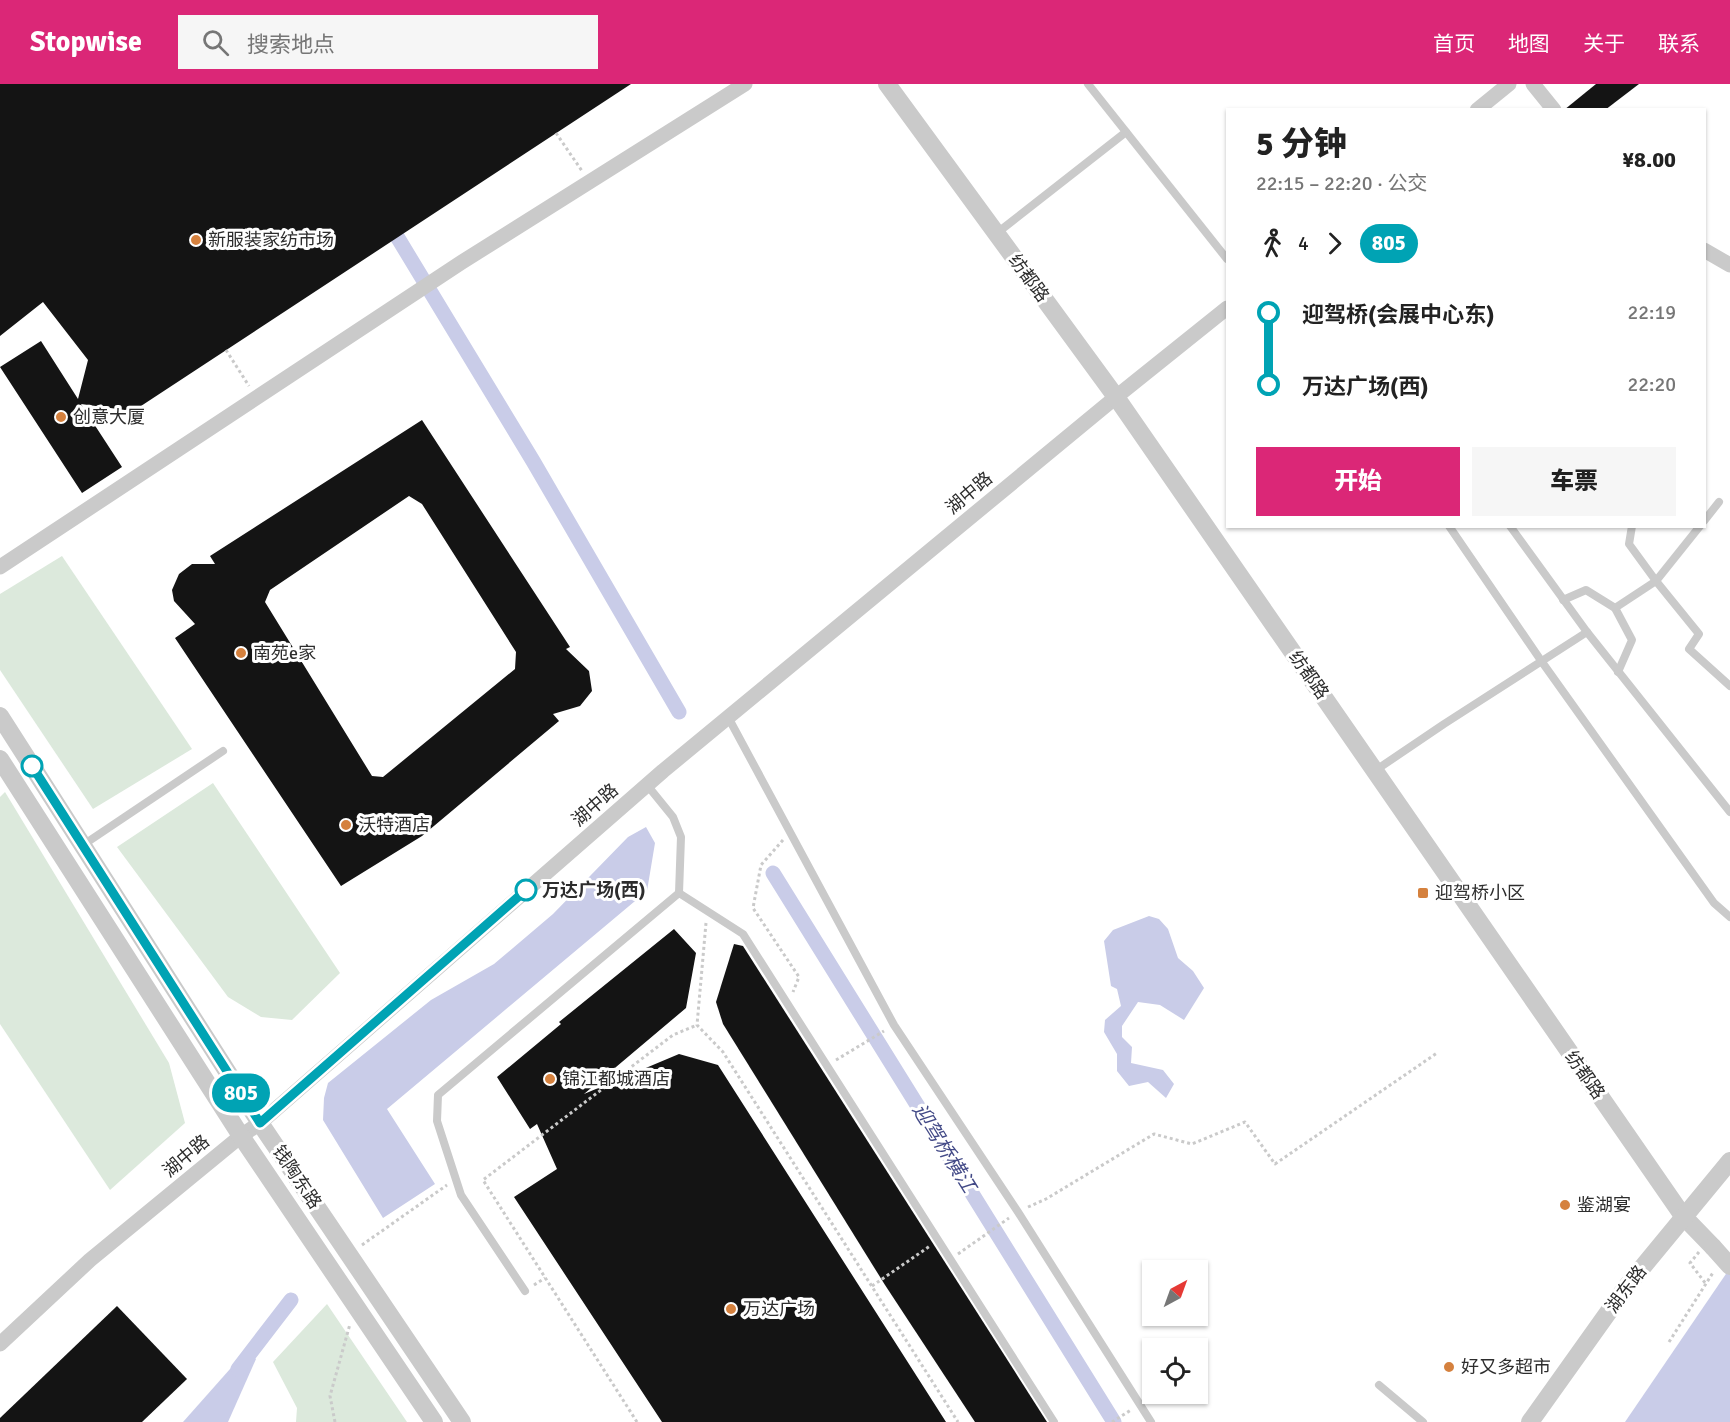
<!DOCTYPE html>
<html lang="zh">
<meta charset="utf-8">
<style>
:root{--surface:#fff;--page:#f6f6f6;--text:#222;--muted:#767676;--accent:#db2777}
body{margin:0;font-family:Signika,"Noto Sans SC",sans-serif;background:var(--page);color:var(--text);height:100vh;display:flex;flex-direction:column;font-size:22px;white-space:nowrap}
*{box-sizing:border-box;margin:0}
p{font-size:20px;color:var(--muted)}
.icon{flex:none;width:33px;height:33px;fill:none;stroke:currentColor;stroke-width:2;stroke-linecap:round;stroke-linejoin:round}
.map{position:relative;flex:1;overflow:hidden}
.panel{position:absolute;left:1226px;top:24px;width:480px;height:420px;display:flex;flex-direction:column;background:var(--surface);border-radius:0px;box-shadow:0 2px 4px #0004}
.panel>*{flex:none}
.badge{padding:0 12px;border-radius:20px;font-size:21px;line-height:39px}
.needle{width:39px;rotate:41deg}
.controls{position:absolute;left:1142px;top:1176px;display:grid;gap:12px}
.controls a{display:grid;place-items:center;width:66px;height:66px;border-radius:0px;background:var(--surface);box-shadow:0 2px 4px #0004;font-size:30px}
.map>.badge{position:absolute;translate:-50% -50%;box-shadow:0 0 0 3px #fff}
.legs{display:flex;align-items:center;gap:9px;height:66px;padding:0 30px;font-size:20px}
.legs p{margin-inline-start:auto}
.overview{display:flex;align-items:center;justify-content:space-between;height:102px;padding:0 30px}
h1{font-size:33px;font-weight:800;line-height:45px}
.action{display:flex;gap:12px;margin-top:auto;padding:12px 30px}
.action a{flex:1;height:69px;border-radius:0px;background:var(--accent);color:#fff;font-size:24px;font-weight:800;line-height:69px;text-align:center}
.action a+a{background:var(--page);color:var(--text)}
ul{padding:0 30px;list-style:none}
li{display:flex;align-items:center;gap:21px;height:72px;font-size:22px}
li i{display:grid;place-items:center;width:9px;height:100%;margin:0 8px;background:currentColor}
li i::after{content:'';width:15px;height:15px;margin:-8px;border:4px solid;border-radius:50%;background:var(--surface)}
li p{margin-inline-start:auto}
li:first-child i{background:linear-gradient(#0000 50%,currentColor 0)}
li:last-child i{background:linear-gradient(currentColor 50%,#0000 0)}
header{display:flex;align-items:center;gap:36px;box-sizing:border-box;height:84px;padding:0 30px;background:var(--accent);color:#fff}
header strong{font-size:28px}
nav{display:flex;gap:33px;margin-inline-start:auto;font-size:21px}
.search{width:420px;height:54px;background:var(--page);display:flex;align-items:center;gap:15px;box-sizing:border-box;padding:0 21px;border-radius:0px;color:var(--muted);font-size:22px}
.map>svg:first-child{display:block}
.green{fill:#dce9dc}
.water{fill:#c9cce8}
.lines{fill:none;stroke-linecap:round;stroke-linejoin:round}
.canal{stroke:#c9cce8;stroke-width:15}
.building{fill:#141414;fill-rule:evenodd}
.path{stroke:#cacaca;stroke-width:3;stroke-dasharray:3 3;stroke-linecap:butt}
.service{stroke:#cacaca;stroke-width:8}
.minor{stroke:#cacaca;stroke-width:15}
.tertiary{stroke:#cacaca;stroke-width:18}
.tertiary-bridge{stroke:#cacaca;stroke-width:18}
.line-1-casing{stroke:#fff;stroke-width:14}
.line-1{stroke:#00a3b4;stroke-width:9}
.poi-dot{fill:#d5813e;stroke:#fff;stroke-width:2}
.stop-1-dot{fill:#fff;stroke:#00a3b4;stroke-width:3}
.labels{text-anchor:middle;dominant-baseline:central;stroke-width:6;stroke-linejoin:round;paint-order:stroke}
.poi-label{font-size:18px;fill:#2d2d2d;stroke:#fff;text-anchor:start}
.street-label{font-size:18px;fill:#2d2d2d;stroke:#fff}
.stop-label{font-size:18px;font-weight:bold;fill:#2d2d2d;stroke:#fff;text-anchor:start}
.water-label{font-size:20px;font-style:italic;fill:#434a87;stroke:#fff}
</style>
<header>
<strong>Stopwise</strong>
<div class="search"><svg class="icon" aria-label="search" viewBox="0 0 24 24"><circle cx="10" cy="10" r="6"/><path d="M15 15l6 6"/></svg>搜索地点</div>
<nav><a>首页</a><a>地图</a><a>关于</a><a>联系</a></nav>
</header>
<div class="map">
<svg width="1730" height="1338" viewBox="0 0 1730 1338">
<rect width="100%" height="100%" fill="#fff"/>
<g class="green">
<polygon points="62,472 192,665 93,725 0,586 0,510"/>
<polygon points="213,699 340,889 292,936 261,933 228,913 117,763"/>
<polygon points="5,708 169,979 185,1039 110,1106 0,940 0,713"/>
<polygon points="327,1220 407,1338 296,1338 297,1324 273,1278"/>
</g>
<g class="water">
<polygon points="646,743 655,759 647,807 387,1025 435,1100 383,1134 323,1036 324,1014 328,999 431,916 494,880 553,830 628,753"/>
<polygon points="1149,832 1159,835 1168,845 1178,874 1193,887 1204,904 1184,936 1160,921 1138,918 1122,942 1122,953 1132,963 1131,979 1163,986 1174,1000 1166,1014 1148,998 1129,1002 1117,987 1117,970 1104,948 1105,936 1121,922 1117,905 1111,902 1104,857 1113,846"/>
<polygon points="1730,1184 1730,1338 1625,1338"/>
<polygon points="246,1267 256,1275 228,1338 183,1338"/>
</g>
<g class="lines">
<g class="canal">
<polyline points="387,136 533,377 679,628"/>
<polyline points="773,789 1114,1338"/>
<polyline points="238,1285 291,1216"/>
</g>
</g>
<g class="building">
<polygon points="0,0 631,0 141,322 125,326 81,320 122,383 82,409 0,283 41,257 78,315 88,276 43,218 0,252"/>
<polygon points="1596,0 1639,0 1605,26 1564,26"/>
<path d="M422 336 570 563 566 565 589 587 592 607 580 622 553 630 559 637 422 752 341 802 175 554 195 540 174 517 172 506 179 490 192 480H215L210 472ZM409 412 422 420 516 568 515 585 383 693 372 692 265 518 270 506Z"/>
<polygon points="674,845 696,869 686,924 584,1010 679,970 718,981 946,1338 662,1338 514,1113 557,1085 537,1040 530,1045 497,993 561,940 559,938"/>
<polygon points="734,860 743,862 1047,1338 975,1338 885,1201 723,940 716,918"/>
<polygon points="117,1222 187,1295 142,1338 0,1338 0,1334"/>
</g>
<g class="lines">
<g class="path">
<polyline points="556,49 582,87"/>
<polyline points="226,266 249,302"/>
<polyline points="783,756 761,781 753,824 799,893 793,908"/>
<polyline points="706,839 697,941 723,968 958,1338"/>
<polyline points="836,976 884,947"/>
<polyline points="1028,1123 1046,1115 1154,1050 1192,1060 1245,1038 1275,1080 1437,969"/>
<polyline points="362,1161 447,1101"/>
<polyline points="1699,1168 1690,1179 1706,1200"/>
<polyline points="958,1170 1009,1134"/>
<polyline points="534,1201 545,1194"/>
<polyline points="872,1202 930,1162"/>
<polyline points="1669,1258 1714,1187"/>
<polyline points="335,1338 330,1312 350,1240"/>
<polyline points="637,1338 483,1096 673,951 697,941"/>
<polyline points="1112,1338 1131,1326"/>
</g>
<g class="service">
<polyline points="1088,0 1227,175"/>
<polyline points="997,149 1126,48"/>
<polyline points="1704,437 1719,418"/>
<polyline points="1449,442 1542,578 1714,819 1730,833"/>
<polyline points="1510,442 1587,548 1730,728"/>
<polyline points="1632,442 1629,460 1656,497 1699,550 1689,565 1730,602"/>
<polyline points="1563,516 1586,506 1615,524 1632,556 1618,588"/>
<polyline points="1615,524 1656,497 1700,442"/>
<polyline points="728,633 894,941 1018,1128 1151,1338"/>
<polyline points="1376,686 1444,640 1587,548"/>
<polyline points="647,701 673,733 681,753 679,809 743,850 1054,1338"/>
<polyline points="83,761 223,667"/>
<polyline points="525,1207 461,1111 437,1037 438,1011 679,809"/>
<polyline points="1379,1301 1423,1338"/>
</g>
<g class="minor">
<polyline points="1533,0 1554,26"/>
<polyline points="1477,26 1509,0"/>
<polyline points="1704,166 1730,181"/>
<polyline points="0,483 462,178 745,0"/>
<polyline points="0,1260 90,1176 241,1052 260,1039 663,687 1116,313 1227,224"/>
</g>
<g class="tertiary">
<polyline points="887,0 1116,313 1683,1132 1713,1163"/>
<polyline points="0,632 260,1039 462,1338"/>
<polyline points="0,675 241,1052 434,1338"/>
<polyline points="1530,1338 1627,1202 1730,1077"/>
</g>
<polyline class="tertiary-bridge" points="1713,1163 1730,1182"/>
</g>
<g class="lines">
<g class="line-1-casing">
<polyline id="line-1" points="32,682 260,1039 526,806"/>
</g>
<use href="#line-1" class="line-1"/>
</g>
<g class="poi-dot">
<circle cx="196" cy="156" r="6"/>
<circle cx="61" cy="333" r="6"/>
<circle cx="241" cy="569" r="6"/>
<circle cx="346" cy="741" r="6"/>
<rect x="1417" y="803" width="12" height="12" rx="3"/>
<circle cx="550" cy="995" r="6"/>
<circle cx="1565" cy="1121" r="6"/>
<circle cx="731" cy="1225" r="6"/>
<circle cx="1449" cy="1283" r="6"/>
</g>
<g class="stop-1-dot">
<circle cx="32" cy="682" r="10"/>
<circle cx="526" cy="806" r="10"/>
</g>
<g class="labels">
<g class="poi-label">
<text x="208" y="156">新服装家纺市场</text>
<text x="73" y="333">创意大厦</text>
<text x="253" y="569">南苑e家</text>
<text x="358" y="741">沃特酒店</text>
<text x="1435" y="809">迎驾桥小区</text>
<text x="562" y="995">锦江都城酒店</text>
<text x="1577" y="1121">鉴湖宴</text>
<text x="743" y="1225">万达广场</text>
<text x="1461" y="1283">好又多超市</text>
</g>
<g class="street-label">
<text transform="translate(1029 194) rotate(54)">纺都路</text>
<text transform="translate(969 409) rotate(-40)">湖中路</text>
<text transform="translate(1309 591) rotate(55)">纺都路</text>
<text transform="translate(595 721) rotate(-41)">湖中路</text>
<text transform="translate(1585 991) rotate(55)">纺都路</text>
<text transform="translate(186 1072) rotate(-40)">湖中路</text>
<text transform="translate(297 1093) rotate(56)">钱陶东路</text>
<text transform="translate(1626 1205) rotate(-53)">湖东路</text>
</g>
<g class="stop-label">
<text x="542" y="806">万达广场(西)</text>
</g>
<g class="water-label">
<text transform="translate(944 1064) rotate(58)">迎驾桥横江</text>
</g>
</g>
</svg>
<div class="controls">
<a><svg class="needle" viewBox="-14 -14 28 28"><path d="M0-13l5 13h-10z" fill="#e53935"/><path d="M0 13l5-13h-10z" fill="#767676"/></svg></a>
<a><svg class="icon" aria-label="locate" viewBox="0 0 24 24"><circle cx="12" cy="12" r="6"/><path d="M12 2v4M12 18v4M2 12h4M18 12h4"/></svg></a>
</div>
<b class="badge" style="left:241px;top:1009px;background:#00a3b4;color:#fff">805</b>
<section class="panel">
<div class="overview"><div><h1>5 分钟</h1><p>22:15 – 22:20 · 公交</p></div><b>¥8.00</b></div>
<div class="legs"><svg class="icon" aria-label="walk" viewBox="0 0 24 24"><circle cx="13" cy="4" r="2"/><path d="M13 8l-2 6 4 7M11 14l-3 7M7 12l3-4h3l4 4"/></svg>4<svg class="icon" aria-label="forward" viewBox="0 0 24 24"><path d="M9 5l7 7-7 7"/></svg><b class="badge" style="background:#00a3b4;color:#fff">805</b></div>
<ul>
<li><i style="color:#00a3b4"></i><b>迎驾桥(会展中心东)</b><p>22:19</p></li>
<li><i style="color:#00a3b4"></i><b>万达广场(西)</b><p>22:20</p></li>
</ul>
<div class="action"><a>开始</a><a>车票</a></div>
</section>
</div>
